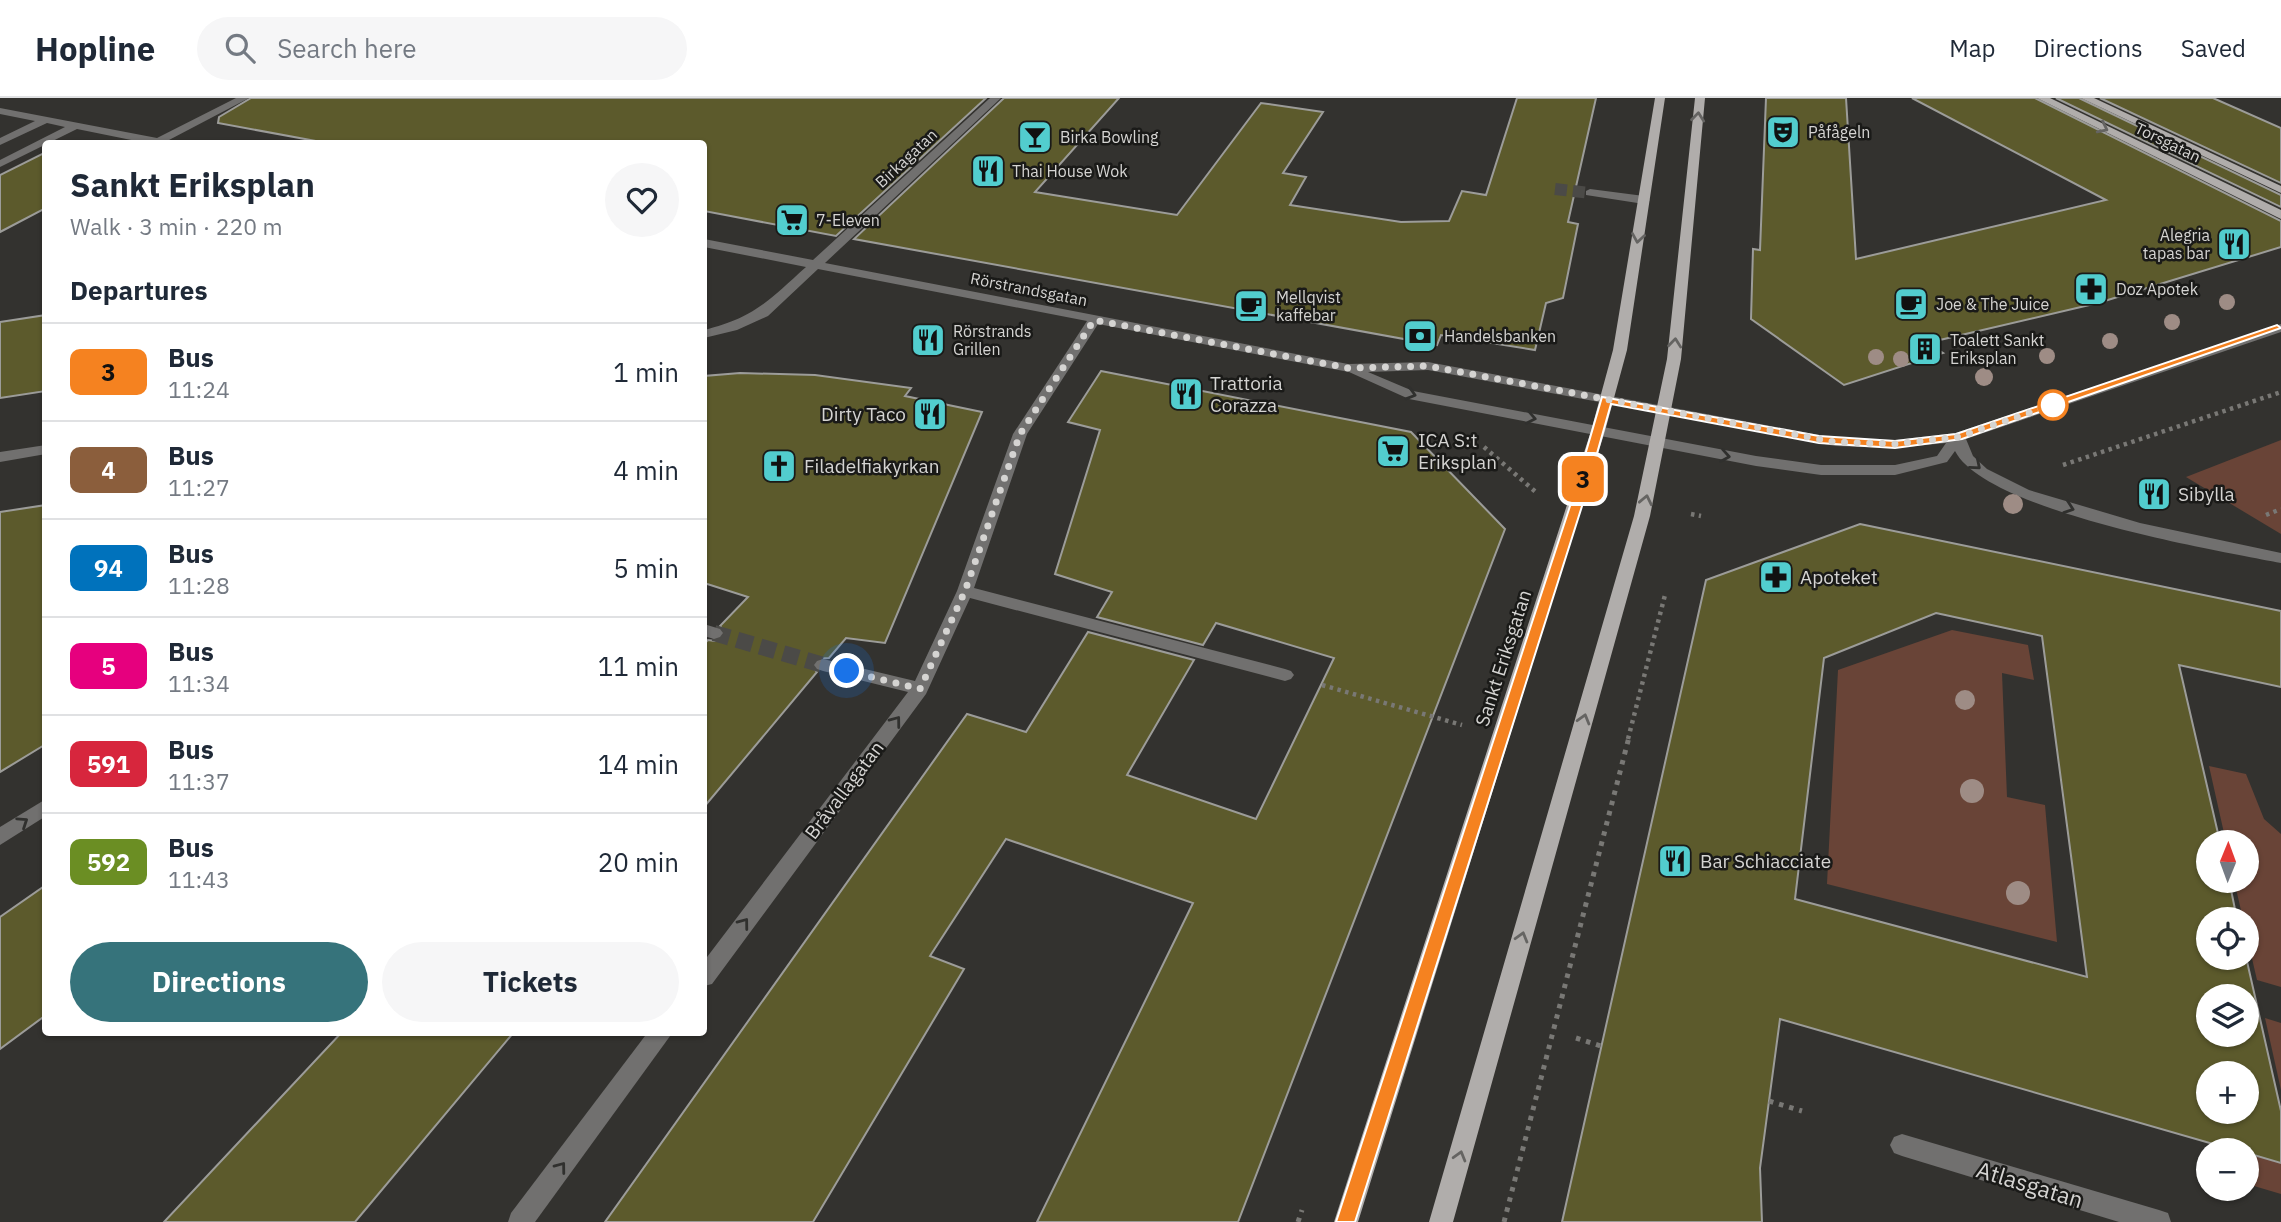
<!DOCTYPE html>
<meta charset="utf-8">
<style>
:root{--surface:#fff;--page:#f6f6f7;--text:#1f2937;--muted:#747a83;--line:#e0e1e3;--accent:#36737b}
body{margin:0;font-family:"IBM Plex Sans",sans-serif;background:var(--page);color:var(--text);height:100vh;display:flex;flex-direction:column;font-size:26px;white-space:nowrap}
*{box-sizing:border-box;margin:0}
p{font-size:23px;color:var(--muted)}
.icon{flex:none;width:38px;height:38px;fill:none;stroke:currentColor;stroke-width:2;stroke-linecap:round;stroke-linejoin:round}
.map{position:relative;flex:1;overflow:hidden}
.panel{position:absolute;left:42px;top:42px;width:665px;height:896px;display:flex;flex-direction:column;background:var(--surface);border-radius:7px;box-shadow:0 2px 5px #0004}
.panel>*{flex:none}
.badge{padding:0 14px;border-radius:10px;font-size:24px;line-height:46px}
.needle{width:46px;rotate:1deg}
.buttons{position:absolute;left:2196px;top:732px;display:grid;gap:14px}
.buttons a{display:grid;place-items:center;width:63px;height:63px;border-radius:50%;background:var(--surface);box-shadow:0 2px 5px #0004;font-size:35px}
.you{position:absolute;width:35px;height:35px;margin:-18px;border:5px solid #fff;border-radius:50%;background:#1a73e8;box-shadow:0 0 0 10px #1a73e833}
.map>.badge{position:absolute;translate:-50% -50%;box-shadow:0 0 0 4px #fff}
h2{padding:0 28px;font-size:26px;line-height:63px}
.round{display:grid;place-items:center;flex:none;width:74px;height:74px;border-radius:37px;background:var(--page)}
.overview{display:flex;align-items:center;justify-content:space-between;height:119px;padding:0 28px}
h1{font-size:33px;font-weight:700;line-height:52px}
.cta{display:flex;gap:14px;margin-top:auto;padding:14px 28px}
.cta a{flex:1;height:80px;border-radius:42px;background:var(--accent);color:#fff;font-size:28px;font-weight:700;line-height:80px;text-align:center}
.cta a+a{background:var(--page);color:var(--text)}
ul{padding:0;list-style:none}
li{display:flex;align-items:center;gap:21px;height:98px;padding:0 28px;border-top:2px solid var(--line)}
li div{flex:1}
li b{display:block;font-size:26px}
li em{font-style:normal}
li .badge{min-width:77px;font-weight:700;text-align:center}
header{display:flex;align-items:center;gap:42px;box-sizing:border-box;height:98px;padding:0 35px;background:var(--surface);border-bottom:2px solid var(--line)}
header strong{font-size:33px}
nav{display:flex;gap:38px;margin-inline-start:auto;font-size:24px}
.search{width:490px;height:63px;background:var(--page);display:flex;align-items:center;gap:18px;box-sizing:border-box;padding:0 24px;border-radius:38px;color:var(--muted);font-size:26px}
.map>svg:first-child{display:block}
.green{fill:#694437}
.building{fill:#5c5a2c;stroke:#9c9c99;stroke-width:2;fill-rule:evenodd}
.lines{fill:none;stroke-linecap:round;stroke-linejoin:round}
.minor-tunnel-far1{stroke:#4b4a47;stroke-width:12;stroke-dasharray:12 6;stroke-linecap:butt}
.minor-tunnel{stroke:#4b4a47;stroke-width:16;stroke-dasharray:16 8;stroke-linecap:butt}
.path-far1{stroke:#797875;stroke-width:4.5;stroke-dasharray:3.5 4.5;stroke-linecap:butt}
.path{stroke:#797875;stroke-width:5;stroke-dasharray:4.5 6;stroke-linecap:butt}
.minor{fill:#71706f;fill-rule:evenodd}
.major{fill:#b0adab;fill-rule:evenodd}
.tree{fill:#9e8c85}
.oneway{stroke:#656462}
.oneway2{stroke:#30302e}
.line{fill:#f58220;stroke:#fff;stroke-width:2}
.walk{stroke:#d5d4d2;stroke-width:7;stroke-dasharray:0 12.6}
.stop-dot{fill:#fff;stroke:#f58220;stroke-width:3.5}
.labels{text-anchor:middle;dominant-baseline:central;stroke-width:5;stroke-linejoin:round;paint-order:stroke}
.far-poi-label{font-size:16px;fill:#d5d4d2;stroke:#1a1a18;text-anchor:start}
.far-street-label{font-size:16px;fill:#d5d4d2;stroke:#1a1a18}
.poi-label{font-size:19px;fill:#d5d4d2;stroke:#1a1a18;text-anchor:start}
.street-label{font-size:19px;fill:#d5d4d2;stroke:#1a1a18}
.near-street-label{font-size:23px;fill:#d5d4d2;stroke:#1a1a18}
</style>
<header>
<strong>Hopline</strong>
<div class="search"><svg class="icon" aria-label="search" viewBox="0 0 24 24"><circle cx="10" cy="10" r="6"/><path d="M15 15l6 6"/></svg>Search here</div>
<nav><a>Map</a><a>Directions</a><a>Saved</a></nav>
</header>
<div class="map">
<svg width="2281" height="1124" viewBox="0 0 2281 1124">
<rect width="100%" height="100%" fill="#33322f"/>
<g class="green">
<polygon points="2281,342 2281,436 2186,379"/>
<polygon points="1952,532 2028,547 2034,582 2002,575 2007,699 2045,707 2057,844 1827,786 1838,572"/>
<polygon points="2209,668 2246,676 2264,721 2281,736 2281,889 2257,882 2247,839 2247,821 2243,821 2234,782 2247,782 2247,744 2226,744"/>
<polygon points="2265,920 2281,925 2281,992"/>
<polygon points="2250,1057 2281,1065 2281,1096 2254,1088"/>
</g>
<g class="building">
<polygon points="251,0 986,0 836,138 704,113 704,46 332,46 218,25 219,19"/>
<polygon points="1004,0 1119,0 1035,94 1177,117 1261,5 1323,14 1283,75 1306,79 1290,107 1401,124 1449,123 1462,93 1486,97 1517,0 1596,0 1568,124 1578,126 1563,200 1546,205 1535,252 1441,237 1437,247 854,141"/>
<polygon points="1766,0 1846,0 1856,161 2106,102 1912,0 2035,0 2281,123 2281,149 2098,205 1927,245 1943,255 1844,287 1751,221 1753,151 1760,152"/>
<polygon points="2056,0 2079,0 2281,97 2281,109"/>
<polygon points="2100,0 2213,0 2281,30 2281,85"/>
<polygon points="46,54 46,110 0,134 0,77"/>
<polygon points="46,217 46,293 0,300 0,224"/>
<polygon points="1101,273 1411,334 1505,431 1238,1124 1037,1124 1193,805 1006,741 930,858 964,871 813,1124 605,1124 967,616 1026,634 1088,534 1194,562 1127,677 1256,721 1334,560 1216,525 1203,547 1097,519 1112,494 1055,476 1100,332 1068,324"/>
<polygon points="740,275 815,277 911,290 905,298 982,314 885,545 846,540 829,560 815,561 811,567 817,574 704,709 704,546 708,542 715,543 722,541 726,535 720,528 748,499 704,485 704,278"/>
<polygon points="46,407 46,646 0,674 0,414"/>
<path d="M1860 426 2281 513V589L2179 567 2220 744H2208V782H2229L2237 821H2208V859H2246L2281 1013V1065L2247 1055V1052H2234L1780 921 1760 1070 1762 1124H1562L1706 482ZM1936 515 2042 538 2087 879 1795 801 1824 560ZM2208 898H2247V936H2208ZM2208 975H2247V1013H2208Z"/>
<polygon points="46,787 46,917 0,951 0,819"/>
<polygon points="342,934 514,934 355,1124 164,1124"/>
</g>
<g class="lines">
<polyline class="minor-tunnel-far1" points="1555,91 1590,95"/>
<polyline class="minor-tunnel" points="714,535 823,567"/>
<g class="path-far1">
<polyline points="1484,349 1538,396"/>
<polyline points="2063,367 2281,294"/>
<polyline points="1691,416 1701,418"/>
<polyline points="2266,417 2281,411"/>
<polyline points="1322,587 1462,627"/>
<polyline points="1628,641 1665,497"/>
</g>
<g class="path">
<polyline points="1576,940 1601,948"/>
<polyline points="1769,1003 1802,1013"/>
<polyline points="1298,1124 1302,1112"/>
<polyline points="1504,1124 1629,639"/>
</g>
<g class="minor">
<polygon points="236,0 249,0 169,42 176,46 151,46 77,31 0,69 0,62 65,29 47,25 0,47 0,40 35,23 0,16 0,10 157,40"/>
<path d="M990 0H1001L825 165 1348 266 1428 264 1835 340 1895 342 1956 335 2281 226V234L1966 341 1973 358 1987 371 2029 392 2140 425 2281 455V465C2213 452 1986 413 1955 353L1947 364 1895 377H1821L1756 368 1409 301 1349 274 1098 226 1027 336 974 490 1285 571 1291 573 1294 577 1291 581 1285 583 970 500 926 596 712 886 704 888V863L908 594 823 573 817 571 814 567 817 563 823 561 915 583 957 493 1013 336 1087 223 818 171 768 218 737 232 704 240V232C755 219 768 203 806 169L704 149V141L813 162ZM1428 272 1835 348 1895 350 1946 345 1937 358 1895 367H1821L1756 358 1413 293 1368 274Z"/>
<polygon points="1590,91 1644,98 1650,102 1644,106 1586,97 1586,93"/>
<polygon points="46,347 46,356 0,364 0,354"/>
<polygon points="704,526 720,531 723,535 720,539 714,541 704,538"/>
<polygon points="46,701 46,718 0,747 0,729"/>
<polygon points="648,934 673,934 535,1124 508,1124 511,1115"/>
<polygon points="1902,1036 2159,1112 2168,1115 2171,1124 2119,1124 1902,1058 1894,1055 1890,1047 1894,1039"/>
</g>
<g class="major">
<polygon points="1655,0 1665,0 1627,252 1605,333 1358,1124 1334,1124 1591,333 1613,252"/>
<polygon points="1695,0 1705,0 1681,261 1650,418 1453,1124 1429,1124 1634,418 1667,261"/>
<polygon points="2037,0 2050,0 2281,112 2281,121"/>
<polygon points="2081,0 2094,0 2281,88 2281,95"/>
</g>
</g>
<g class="tree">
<circle cx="2227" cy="204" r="8"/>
<circle cx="2172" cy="224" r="8"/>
<circle cx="2110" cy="243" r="8"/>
<circle cx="2047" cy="258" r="8"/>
<circle cx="1876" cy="259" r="8"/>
<circle cx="1901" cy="261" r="8"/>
<circle cx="1984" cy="279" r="9"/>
<circle cx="2013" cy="406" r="10"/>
<circle cx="1965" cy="602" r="10"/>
<circle cx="1972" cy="693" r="12"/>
<circle cx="2018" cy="795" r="12"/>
</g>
<defs><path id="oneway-chevron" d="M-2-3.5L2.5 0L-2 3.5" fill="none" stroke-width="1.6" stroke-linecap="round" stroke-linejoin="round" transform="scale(1.75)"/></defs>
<g class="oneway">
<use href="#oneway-chevron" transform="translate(1698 19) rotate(-84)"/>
<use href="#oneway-chevron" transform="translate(2103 30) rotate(26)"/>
<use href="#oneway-chevron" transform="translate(1638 140) rotate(99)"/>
<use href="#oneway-chevron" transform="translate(1675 245) rotate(-84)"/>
<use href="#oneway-chevron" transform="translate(1646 402) rotate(-78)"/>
<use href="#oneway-chevron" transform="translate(1584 621) rotate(-74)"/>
<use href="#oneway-chevron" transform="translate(1522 839) rotate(-74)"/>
<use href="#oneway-chevron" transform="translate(1460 1058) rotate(-74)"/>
</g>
<g class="oneway2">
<use href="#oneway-chevron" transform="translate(1411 296) rotate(16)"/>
<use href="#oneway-chevron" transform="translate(1531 320) rotate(11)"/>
<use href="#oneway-chevron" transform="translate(1725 358) rotate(10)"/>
<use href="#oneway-chevron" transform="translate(1976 367) rotate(40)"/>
<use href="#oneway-chevron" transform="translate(2069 410) rotate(19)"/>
<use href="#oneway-chevron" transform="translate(896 623) rotate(-53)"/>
<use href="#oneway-chevron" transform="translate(23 724) rotate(-34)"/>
<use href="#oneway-chevron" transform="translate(744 825) rotate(-53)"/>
<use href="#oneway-chevron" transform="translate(561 1069) rotate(-53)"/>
</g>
<polygon class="line" points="2277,227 2281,230 1962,341 1895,350 1819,345 1611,306 1583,405 1355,1124 1336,1124 1571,405 1602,299 1819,338 1895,343 1956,336"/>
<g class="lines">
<polyline class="walk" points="847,573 920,591 965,493 1020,336 1094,222 1348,270 1428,268 1835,344 1895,346 1958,339 2053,307"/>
</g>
<defs>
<g id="theatre-square" transform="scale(1.75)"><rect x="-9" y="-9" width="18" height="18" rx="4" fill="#52cdce" stroke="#1a1a18"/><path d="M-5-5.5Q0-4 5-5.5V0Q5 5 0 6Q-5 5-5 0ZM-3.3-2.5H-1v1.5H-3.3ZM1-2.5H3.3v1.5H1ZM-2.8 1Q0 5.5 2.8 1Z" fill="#111"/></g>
<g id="bar-square" transform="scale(1.75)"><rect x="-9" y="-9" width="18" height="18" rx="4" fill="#52cdce" stroke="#1a1a18"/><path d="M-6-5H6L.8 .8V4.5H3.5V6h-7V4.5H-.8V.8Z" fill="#111"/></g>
<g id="restaurant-square" transform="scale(1.75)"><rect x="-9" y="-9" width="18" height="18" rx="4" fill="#52cdce" stroke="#1a1a18"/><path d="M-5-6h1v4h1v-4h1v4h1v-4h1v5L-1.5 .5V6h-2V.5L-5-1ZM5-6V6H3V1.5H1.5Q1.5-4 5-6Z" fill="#111"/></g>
<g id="supermarket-square" transform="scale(1.75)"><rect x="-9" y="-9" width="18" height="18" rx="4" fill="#52cdce" stroke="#1a1a18"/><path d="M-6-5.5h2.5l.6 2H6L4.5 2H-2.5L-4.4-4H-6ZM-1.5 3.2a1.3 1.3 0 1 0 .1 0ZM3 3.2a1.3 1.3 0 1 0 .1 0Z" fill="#111"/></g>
<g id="pharmacy-square" transform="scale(1.75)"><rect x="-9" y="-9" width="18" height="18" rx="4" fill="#52cdce" stroke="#1a1a18"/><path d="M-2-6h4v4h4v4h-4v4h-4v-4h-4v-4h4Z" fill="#111"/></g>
<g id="cafe-square" transform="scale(1.75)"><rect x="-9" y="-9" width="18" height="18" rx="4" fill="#52cdce" stroke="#1a1a18"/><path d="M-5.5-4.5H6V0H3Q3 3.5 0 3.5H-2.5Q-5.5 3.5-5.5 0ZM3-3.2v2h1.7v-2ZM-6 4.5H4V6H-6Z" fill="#111"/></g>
<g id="bank-square" transform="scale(1.75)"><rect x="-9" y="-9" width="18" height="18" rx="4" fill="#52cdce" stroke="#1a1a18"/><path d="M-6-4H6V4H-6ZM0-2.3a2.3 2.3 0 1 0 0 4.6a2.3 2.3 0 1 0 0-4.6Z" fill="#111"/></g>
<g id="building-square" transform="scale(1.75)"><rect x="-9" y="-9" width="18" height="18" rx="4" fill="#52cdce" stroke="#1a1a18"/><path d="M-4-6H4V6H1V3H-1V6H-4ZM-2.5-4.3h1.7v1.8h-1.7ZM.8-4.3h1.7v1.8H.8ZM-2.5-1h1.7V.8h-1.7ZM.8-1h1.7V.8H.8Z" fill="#111"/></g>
<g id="church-square" transform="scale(1.75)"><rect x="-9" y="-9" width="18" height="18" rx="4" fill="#52cdce" stroke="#1a1a18"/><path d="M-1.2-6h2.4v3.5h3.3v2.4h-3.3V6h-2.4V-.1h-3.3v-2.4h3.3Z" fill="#111"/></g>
</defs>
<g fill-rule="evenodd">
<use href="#theatre-square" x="1783" y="34"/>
<use href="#bar-square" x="1035" y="39"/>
<use href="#restaurant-square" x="988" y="73"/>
<use href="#supermarket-square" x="792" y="122"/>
<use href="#restaurant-square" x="2234" y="146"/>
<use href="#pharmacy-square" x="2091" y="191"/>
<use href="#cafe-square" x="1911" y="206"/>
<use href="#cafe-square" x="1251" y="208"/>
<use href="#bank-square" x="1420" y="238"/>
<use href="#restaurant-square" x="928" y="242"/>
<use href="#building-square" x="1925" y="251"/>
<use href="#restaurant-square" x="1186" y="296"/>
<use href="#restaurant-square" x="930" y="316"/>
<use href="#supermarket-square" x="1393" y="353"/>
<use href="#church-square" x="779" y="368"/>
<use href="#restaurant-square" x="2154" y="396"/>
<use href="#pharmacy-square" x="1776" y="479"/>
<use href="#restaurant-square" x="1675" y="763"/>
</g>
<circle class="stop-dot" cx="2053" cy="307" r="14"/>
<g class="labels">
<g class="far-poi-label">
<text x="1808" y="34">Påfågeln</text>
<text x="1060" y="39">Birka Bowling</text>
<text x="1012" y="73">Thai House Wok</text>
<text x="816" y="122">7-Eleven</text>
<text x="2210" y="137" text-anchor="end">Alegria<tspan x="2210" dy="18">tapas bar</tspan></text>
<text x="2116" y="191">Doz Apotek</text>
<text x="1276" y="199">Mellqvist<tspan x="1276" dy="18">kaffebar</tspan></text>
<text x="1936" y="206">Joe &amp; The Juice</text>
<text x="953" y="233">Rörstrands<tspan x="953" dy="18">Grillen</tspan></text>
<text x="1444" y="238">Handelsbanken</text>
<text x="1950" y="242">Toalett Sankt<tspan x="1950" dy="18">Eriksplan</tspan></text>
</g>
<g class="far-street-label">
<text transform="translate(2168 44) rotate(26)">Torsgatan</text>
<text transform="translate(906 60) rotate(-43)">Birkagatan</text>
<text transform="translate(1029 191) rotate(11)">Rörstrandsgatan</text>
</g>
<g class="poi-label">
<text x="1210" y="285">Trattoria<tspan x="1210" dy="22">Corazza</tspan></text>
<text x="906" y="316" text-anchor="end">Dirty Taco</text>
<text x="1418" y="342">ICA S:t<tspan x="1418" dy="22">Eriksplan</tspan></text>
<text x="804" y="368">Filadelfiakyrkan</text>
<text x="2178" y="396">Sibylla</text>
<text x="1800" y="479">Apoteket</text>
<text x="1700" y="763">Bar Schiacciate</text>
</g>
<g class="street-label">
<text transform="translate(1503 560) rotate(-72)">Sankt Eriksgatan</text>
<text transform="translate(844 692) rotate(-53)">Bråvallagatan</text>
</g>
<g class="near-street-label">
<text transform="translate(2030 1086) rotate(17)">Atlasgatan</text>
</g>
</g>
</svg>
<div class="buttons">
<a><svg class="needle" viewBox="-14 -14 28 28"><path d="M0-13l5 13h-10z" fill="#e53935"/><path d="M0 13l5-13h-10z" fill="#747a83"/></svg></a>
<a><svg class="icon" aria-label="locate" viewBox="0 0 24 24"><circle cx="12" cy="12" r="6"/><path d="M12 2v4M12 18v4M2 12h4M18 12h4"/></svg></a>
<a><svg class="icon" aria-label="layers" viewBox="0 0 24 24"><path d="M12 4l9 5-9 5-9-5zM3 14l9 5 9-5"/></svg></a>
<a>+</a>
<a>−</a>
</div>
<div class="you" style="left:847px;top:573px"></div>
<b class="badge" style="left:1583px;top:381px;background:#f58220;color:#111">3</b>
<section class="panel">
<div class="overview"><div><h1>Sankt Eriksplan</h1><p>Walk · 3 min · 220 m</p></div><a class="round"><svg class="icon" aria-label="heart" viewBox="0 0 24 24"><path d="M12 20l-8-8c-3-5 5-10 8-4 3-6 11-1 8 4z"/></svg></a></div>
<h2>Departures</h2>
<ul>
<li><span class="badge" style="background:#f58220;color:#111">3</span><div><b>Bus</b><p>11:24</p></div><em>1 min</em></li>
<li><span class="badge" style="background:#8b5e3c;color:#fff">4</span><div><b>Bus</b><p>11:27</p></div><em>4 min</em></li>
<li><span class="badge" style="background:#0072bc;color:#fff">94</span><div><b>Bus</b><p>11:28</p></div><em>5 min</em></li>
<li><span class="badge" style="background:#e6007e;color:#fff">5</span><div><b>Bus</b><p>11:34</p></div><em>11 min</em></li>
<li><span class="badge" style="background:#d7263d;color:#fff">591</span><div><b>Bus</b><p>11:37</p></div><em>14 min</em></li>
<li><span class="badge" style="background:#6b8e23;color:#fff">592</span><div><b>Bus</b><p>11:43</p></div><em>20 min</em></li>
</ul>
<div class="cta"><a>Directions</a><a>Tickets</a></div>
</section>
</div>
